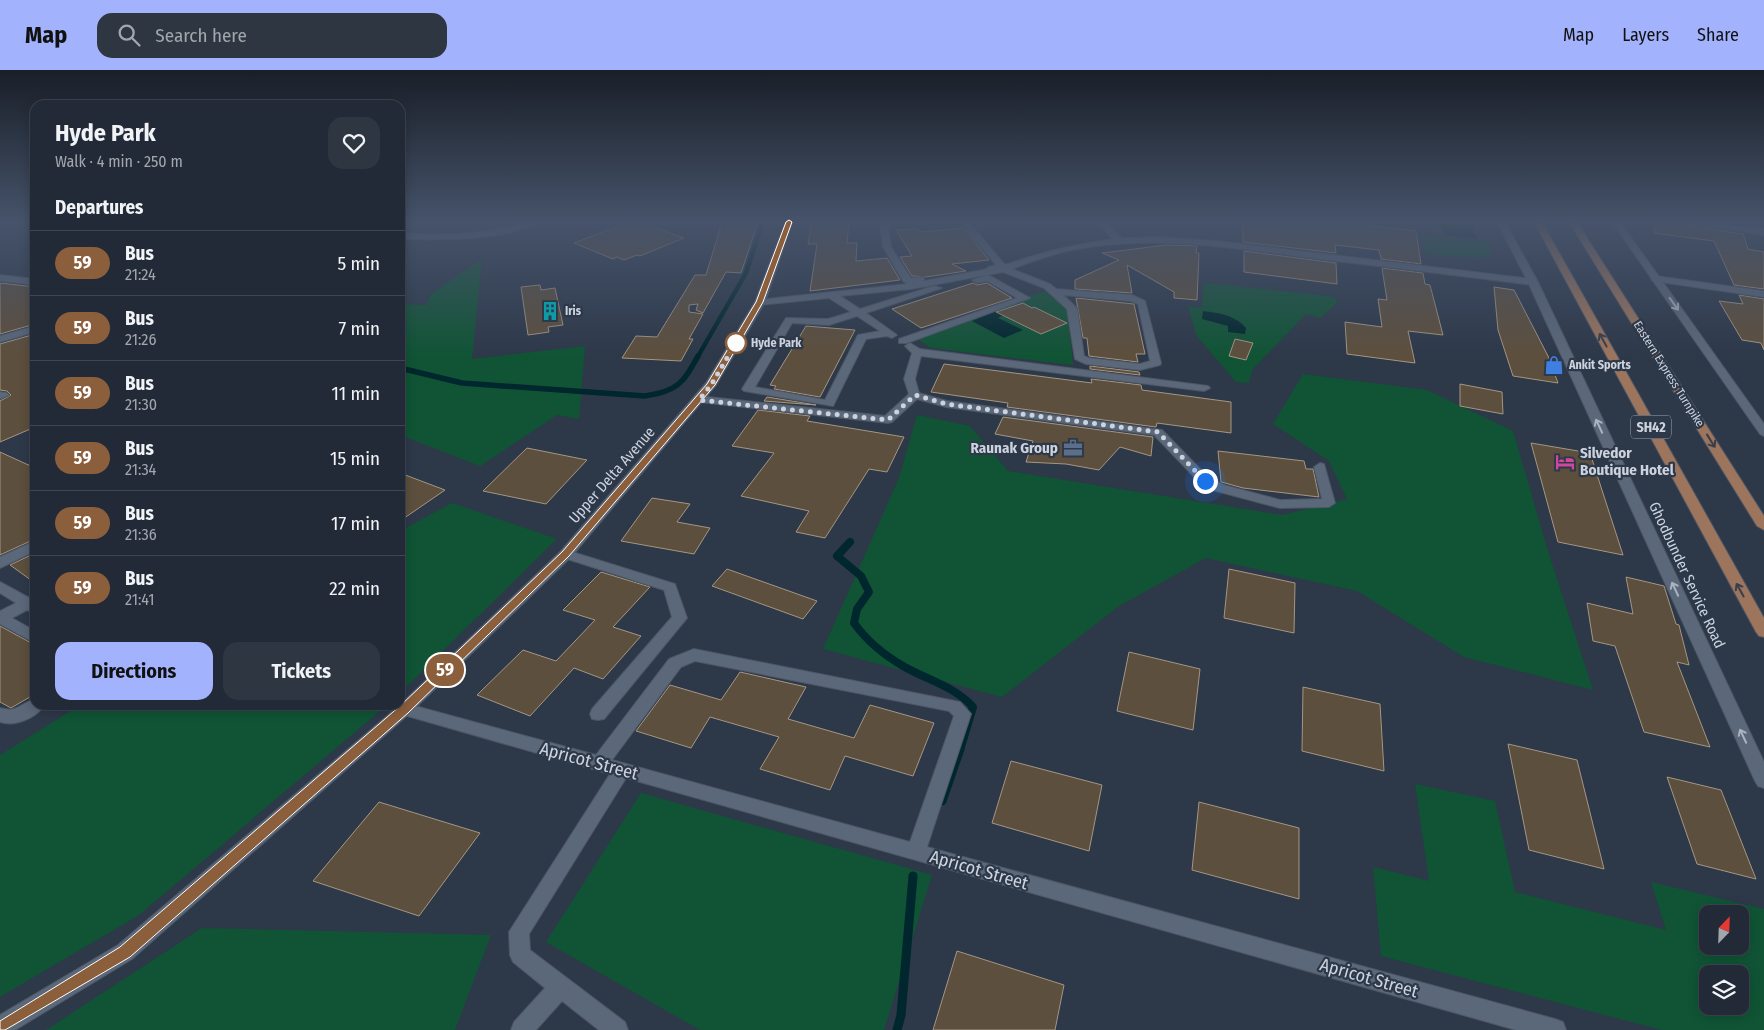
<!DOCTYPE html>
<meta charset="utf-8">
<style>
:root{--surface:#222a37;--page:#2e3642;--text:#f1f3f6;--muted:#a2a7ad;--line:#3f4652;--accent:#a3b2fd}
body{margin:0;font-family:"Fira Sans Condensed",sans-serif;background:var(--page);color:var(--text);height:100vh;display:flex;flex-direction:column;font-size:19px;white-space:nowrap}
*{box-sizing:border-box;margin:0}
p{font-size:16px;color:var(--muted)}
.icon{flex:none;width:28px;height:28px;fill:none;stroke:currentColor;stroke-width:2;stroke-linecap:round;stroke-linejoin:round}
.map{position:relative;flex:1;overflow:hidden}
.side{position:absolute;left:30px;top:30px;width:375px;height:610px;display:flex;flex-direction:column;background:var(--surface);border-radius:15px;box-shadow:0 2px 12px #0003,0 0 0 1px var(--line)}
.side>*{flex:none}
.badge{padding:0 10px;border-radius:16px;font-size:18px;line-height:32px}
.needle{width:32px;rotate:23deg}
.fabs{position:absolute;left:1699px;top:835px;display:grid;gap:10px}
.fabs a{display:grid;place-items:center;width:50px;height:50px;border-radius:10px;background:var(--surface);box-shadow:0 2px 12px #0003,0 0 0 1px var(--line);font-size:25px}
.you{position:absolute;width:25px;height:25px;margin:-12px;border:4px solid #fff;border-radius:50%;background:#1a73e8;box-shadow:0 0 0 8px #1a73e833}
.map>.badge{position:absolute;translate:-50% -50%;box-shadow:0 0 0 2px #fff}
h2{padding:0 25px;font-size:19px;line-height:45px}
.round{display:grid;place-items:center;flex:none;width:52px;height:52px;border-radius:15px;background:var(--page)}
.headline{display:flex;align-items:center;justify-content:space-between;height:85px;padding:0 25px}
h1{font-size:24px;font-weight:700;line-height:38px}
.action{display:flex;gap:10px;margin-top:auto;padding:10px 25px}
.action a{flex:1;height:58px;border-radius:15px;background:var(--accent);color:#111;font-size:20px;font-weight:700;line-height:58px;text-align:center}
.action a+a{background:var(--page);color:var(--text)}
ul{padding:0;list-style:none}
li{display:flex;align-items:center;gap:15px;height:65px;padding:0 25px;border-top:1px solid var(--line)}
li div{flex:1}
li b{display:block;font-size:19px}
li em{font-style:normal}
li .badge{min-width:55px;font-weight:700;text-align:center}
header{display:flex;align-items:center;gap:30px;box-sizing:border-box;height:70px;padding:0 25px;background:var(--accent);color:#111}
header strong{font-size:24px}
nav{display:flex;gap:28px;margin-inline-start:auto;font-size:18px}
.search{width:350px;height:45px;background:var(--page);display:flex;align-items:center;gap:12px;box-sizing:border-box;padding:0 18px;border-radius:15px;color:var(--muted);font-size:19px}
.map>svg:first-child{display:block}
.green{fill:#105435;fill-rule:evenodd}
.water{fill:#00272d}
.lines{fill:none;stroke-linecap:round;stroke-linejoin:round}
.stream-far3{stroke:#00272d;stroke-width:4.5}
.stream-far2{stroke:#00272d;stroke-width:5.5}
.stream-far1{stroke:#00272d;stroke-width:8}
.stream{stroke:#00272d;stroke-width:9}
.building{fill:#5d4f3d;stroke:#a59683}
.minor-casing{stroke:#4c5564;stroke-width:2}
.tertiary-casing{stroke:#4c5564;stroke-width:2}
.primary-casing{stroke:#4c5564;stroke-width:2}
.minor{fill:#5b687a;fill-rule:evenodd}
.tertiary{fill:#5b687a;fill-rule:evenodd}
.primary{fill:#9d755d;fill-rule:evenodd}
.oneway{stroke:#aab3c0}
.oneway2{stroke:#383e4b}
.line{fill:#8b5e3c;stroke:#fff}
.walk{stroke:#ccd3de;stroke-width:5;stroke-dasharray:0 9}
.stop-dot{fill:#fff;stroke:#8b5e3c;stroke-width:2.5}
.labels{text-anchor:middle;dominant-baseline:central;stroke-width:4.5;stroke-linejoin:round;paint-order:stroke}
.far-poi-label{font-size:12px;font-weight:bold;fill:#ccd3de;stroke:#2d3849;text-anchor:start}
.far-stop-label{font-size:12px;font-weight:bold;fill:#ccd3de;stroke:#2d3849;text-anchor:start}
.far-street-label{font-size:12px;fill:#ccd3de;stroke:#2d3849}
.shield{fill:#2d3849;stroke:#9ca4b1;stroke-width:1}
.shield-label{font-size:14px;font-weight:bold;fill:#ccd3de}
.poi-label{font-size:15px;font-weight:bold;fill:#ccd3de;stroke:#2d3849;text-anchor:end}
.street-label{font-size:15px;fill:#ccd3de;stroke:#2d3849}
.near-street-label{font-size:18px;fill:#ccd3de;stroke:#2d3849}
</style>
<header>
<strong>Map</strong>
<div class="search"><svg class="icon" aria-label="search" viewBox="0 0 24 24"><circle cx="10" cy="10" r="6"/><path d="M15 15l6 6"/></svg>Search here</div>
<nav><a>Map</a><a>Layers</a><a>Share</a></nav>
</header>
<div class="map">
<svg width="1764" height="960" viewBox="0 0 1764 960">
<rect width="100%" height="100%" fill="#2d3849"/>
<g class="green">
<polygon points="1421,165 1488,172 1492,184 1478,188 1426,184"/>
<polygon points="482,189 472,289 585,276 579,349 557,345 480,396 400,365 400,234 426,235 431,224"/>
<polygon points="1205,213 1328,226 1336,228 1337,233 1320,248 1306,244 1252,300 1249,313 1236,312 1196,265 1188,236 1202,238 1203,216"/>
<polygon points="1045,221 1067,239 1073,295 931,278 911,265"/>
<polygon points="1303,304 1427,320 1513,361 1547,478 1593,620 1464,587 1357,521 1206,488 1119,536 1002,627 823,579 899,408 917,345 970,356 1008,401 1282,445 1347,429 1329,391 1273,354"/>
<polygon points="452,433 557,469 400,623 400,461"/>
<polygon points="80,635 387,635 139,845 0,927 0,685"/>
<path d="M1415 714 1495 731 1515 822 1666 860 1651 812 1764 839V960H1662L1381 886 1373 797 1429 811ZM1708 844H1740V876H1708ZM1708 904H1740V936H1708Z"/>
<polygon points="641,723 932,805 884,960 700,960 546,872"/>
<polygon points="202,858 491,865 455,960 46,960"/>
</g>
<g class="water">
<polygon points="1427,152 1470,152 1477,169 1446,165 1440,157"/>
<polygon points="1000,240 1007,243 998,248 1023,260 1004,268 972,251"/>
<path d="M1203 241C1219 243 1235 245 1246 258L1245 264 1228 262V256L1202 249Z"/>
</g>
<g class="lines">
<polyline class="stream-far3" points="697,288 746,203 763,152"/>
<path class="stream-far2" d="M400 298 462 313 645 326C678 321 683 313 698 286"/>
<path class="stream-far1" d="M850 472 837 486 861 506 869 522 857 539 854 553C867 571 884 585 903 596 927 610 954 616 973 637L960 680"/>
<g class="stream">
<polyline points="942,731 960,679"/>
<polyline points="897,960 901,945 913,806"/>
</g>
</g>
<g class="building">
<polygon points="629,152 638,152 684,168 640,186 637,185 624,190 617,187 613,189 574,173"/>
<polygon points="722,152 758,152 741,203 726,202 703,243 696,240 698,234 689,235 689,242 703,244 689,269 693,269 681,291 622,288 636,266 657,267 695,205 706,205"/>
<polygon points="812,152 849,152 847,173 857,173 856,191 887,188 900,210 810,221 817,174 808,174"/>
<polygon points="1243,152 1361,152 1362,155 1416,161 1421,194 1381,189 1379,180 1335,175 1336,183 1243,172"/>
<polygon points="1655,152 1685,152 1691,156 1743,164 1748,179 1764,182 1764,219 1734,215 1714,171 1654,163"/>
<polygon points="964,158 989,190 952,194 966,201 926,207 912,206 900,187 912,186 896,160 918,159 920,162"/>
<polygon points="1166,175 1197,176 1196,183 1199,183 1197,230 1174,228 1174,222 1127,195 1132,223 1075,219 1075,210 1119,190 1102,183"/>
<polygon points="1244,181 1336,193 1337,214 1244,202"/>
<polygon points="1382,198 1423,203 1425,214 1430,215 1443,265 1408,261 1415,293 1347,284 1345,252 1382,257 1378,229 1387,230"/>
<polygon points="0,213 35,217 35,254 0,264"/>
<polygon points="973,213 977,215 987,213 1012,228 921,258 892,239"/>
<polygon points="540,215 541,220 555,218 563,255 548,257 549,262 528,265 521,217"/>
<polygon points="1494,217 1514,220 1548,286 1558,313 1513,306 1498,260"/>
<polygon points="1739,225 1764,229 1764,280 1761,273 1742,270 1719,231 1743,234"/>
<polygon points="1076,228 1134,234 1145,284 1136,284 1138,292 1089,286 1087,268 1083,268"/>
<polygon points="1023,233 1032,238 1034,237 1067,253 1041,264 996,242"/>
<polygon points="806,256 855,260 820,327 774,319 776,316 770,315"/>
<polygon points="35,264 35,357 0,372 0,331 11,325 7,321 0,320 0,274"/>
<polygon points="1235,269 1253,273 1246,290 1229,286"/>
<polygon points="944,294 1092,313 1091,309 1141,315 1142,320 1231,332 1231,363 1157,353 1156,357 1007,337 1008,333 931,322"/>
<polygon points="1090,296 1139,302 1140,305 1090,299"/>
<polygon points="1460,314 1502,322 1503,344 1460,336"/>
<polygon points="767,327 816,335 764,331"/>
<polygon points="758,340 810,346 807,351 904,367 887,402 869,399 825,468 796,462 809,441 741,426 774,383 732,376"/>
<polygon points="1003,347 1153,367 1151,386 1120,377 1099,400 1066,394 1026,392 1033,371 995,364"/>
<polygon points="1531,373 1590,383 1623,485 1558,472"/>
<polygon points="527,378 587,390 546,434 483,421"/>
<polygon points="1218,381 1304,391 1306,399 1313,399 1319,427 1243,418 1225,413 1221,412"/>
<polygon points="0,382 35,398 35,469 0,485"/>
<polygon points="400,403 445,420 400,451"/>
<polygon points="652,428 690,434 677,452 710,458 694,484 621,471"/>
<polygon points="35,483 35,513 10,495"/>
<polygon points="727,499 817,531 803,549 712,516"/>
<polygon points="1229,499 1295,513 1294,563 1224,548"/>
<polygon points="601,502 650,517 613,557 641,566 603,609 574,598 530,646 477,625 523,580 556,591 595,550 563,540"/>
<polygon points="1626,507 1664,516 1676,554 1679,555 1689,595 1677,592 1710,677 1644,662 1615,576 1593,571 1587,533 1633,544"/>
<polygon points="0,556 35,575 35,624 11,638 0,632"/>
<polygon points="1129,582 1200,599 1193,660 1117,641"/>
<polygon points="740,602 806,617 788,649 854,668 870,635 934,653 913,706 845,686 830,720 760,699 779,667 710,647 691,678 636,661 670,615 721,630"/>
<polygon points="1303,617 1380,634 1384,701 1302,681"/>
<polygon points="1508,674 1577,690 1604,799 1529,780"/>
<polygon points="1011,691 1102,715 1089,781 992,753"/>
<polygon points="1667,707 1721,720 1756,809 1697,794"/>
<polygon points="379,732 480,763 419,846 313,811"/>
<polygon points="1199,732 1299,758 1299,829 1192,800"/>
<polygon points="957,881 1064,915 1055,960 933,960"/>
</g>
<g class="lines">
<g class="minor-casing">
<g id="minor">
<path d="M526 152H537C513 171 431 170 400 169V163C443 166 485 165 526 152Z"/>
<path d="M885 152H893L888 157 891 177 911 208 924 207V211L987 199 988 197 996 195 961 152H969L1005 195C1041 182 1076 174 1113 169L1097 152H1105L1122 168 1158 167 1217 171 1533 209 1538 212 1533 215C1462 206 1390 197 1319 189 1239 179 1157 164 1077 179 1055 183 1033 191 1012 199L1050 214 1056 219 1132 225 1145 231 1161 293 1160 295 1140 300 1086 294 1075 289 1067 239 1044 218 1003 202 911 219 840 226 860 239 934 216 942 218 866 243 897 265 892 268 887 266 866 269 833 336 744 321 742 319 786 248 828 249 851 242 829 228 760 235 755 232 757 230 907 214 903 211 883 177 880 157ZM1063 225 1130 231 1138 234 1150 291 1140 294 1089 288 1084 286 1077 238ZM857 246 880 261 858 265 825 330 755 317 792 253 829 255Z"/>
<polygon points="1687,152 1707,152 1764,159 1764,165 1691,154"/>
<polygon points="0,205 35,209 35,215 0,211"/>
<polygon points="988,205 1030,228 907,273 899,273 899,269 1017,228 987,211 977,213 972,210"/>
<polygon points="1656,206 1764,221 1764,227 1653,211 1651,209"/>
<polygon points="35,256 35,262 0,272 0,266"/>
<polygon points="910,273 920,279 1208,316 1210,318 1204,321 921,286 915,309 919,323 947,331 1162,360 1209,408 1224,415 1280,430 1322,429 1314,397 1320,393 1324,394 1335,433 1329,437 1280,438 1216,421 1201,414 1154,365 946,337 917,329 892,352 888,353 699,332 693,329 699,326 885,346 909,324 904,309 912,283 905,276"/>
<polygon points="0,322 7,323 9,325 0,329"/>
<polygon points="35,471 35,481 0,498 0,487"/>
<polygon points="566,480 675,514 687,548 604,649 598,650 592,649 590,644 592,639 672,547 664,520 561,487 559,484 561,481"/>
<polygon points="0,512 35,531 35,543 27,540 12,548 35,561 35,573 0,554 0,541 16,533 0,523"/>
<path d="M694 579 960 632 971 644 927 777 1555 949 1563 952 1566 960H1516L626 708 529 864 530 880 625 952 628 960H599L562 931 536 960H511L514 952 545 918 513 892 510 885 509 862 610 704 404 645 398 643 396 639 398 635 404 633 596 685 669 589ZM695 591 949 641 954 646 910 772 612 690 681 597Z"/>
<path d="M35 629V635H44C37 648 14 657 0 652V638C18 643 19 634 35 629Z"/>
</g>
</g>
<g class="tertiary-casing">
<g id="tertiary">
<polygon points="785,152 793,152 765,232 716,315 571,487 410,643 132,889 15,960 0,960 0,945 118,875 400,635 561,481 706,313 755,232"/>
<polygon points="1497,152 1505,152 1538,212 1764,692 1764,718 1758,716 1755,711 1528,212"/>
<polygon points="1612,152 1620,152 1764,354 1764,366 1760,364"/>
</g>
</g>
<g class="primary-casing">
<g id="primary">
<polygon points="1534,152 1542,152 1764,548 1764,567 1759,566 1756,562"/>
<polygon points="1569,152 1577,152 1764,446 1764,460 1757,456"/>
</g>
</g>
<use href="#minor" class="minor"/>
<use href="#tertiary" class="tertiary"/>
<use href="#primary" class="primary"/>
</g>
<defs><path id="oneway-shaft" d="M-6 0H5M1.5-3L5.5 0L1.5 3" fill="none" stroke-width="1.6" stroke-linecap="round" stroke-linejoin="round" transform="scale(1.25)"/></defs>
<g class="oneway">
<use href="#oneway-shaft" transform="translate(1674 234) rotate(55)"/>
<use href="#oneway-shaft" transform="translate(1599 356) rotate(-115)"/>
<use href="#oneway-shaft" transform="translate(1675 519) rotate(-115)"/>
<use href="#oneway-shaft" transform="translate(1743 666) rotate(-115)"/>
</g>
<g class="oneway2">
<use href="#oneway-shaft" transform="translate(1603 270) rotate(-119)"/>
<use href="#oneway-shaft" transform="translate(1711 371) rotate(58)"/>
<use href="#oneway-shaft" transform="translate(1740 520) rotate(-119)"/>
</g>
<linearGradient id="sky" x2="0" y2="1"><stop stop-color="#191f28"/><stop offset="0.53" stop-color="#46536a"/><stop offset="1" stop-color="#46536a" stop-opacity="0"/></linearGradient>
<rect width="1764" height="286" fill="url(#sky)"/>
<polygon class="line" points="789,150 792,152 763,232 715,315 569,486 408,643 130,887 5,960 0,960 0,951 120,877 400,636 562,482 707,314 756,232 786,152"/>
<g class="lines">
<polyline class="walk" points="736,273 711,315 699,330 888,350 915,325 946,334 1158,362 1205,411"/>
</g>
<defs>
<g id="building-bare" transform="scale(1.5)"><path d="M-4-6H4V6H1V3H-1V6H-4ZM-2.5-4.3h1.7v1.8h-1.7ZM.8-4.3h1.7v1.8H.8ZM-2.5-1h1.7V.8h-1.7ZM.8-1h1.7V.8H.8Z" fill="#0f9aa8" stroke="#2d3849" stroke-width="2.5" paint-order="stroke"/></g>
<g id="shop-bare" transform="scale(1.5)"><path d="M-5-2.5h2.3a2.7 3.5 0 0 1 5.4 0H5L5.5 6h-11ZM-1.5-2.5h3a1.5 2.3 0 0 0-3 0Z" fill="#3f7fe0" stroke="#2d3849" stroke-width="2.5" paint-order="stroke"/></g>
<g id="office-bare" transform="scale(1.5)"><path d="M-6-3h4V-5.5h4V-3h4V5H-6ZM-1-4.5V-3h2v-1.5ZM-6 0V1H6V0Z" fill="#5c6f8a" stroke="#2d3849" stroke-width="2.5" paint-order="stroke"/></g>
<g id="hotel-bare" transform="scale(1.5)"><path d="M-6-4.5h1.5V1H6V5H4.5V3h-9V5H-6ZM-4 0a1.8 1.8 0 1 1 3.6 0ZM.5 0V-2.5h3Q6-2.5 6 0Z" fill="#d1479c" stroke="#2d3849" stroke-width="2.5" paint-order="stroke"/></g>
</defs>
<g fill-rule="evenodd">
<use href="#building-bare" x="550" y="241"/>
<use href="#shop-bare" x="1554" y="295"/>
<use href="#office-bare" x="1073" y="378"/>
<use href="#hotel-bare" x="1565" y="392"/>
</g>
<circle class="stop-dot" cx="736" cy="273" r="10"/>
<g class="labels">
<g class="far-poi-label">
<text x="565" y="241">Iris</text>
<text x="1569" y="295">Ankit Sports</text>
</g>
<g class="far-stop-label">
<text x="751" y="273">Hyde Park</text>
</g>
<g class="far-street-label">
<text transform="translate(1669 304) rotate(58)">Eastern Express Turnpike</text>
</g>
<rect class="shield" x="1631" y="345.5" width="40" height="23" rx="4"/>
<g class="shield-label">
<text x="1651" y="357">SH42</text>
</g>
<g class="poi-label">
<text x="1058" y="378">Raunak Group</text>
<text x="1580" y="383" text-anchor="start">Silvedor<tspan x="1580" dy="17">Boutique Hotel</tspan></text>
</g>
<g class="street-label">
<text transform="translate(612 405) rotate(-49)">Upper Delta Avenue</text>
<text transform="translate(1687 505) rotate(65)">Ghodbunder Service Road</text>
</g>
<g class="near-street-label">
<text transform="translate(589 691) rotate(15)">Apricot Street</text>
<text transform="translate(979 800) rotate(16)">Apricot Street</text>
<text transform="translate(1369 908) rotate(16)">Apricot Street</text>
</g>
</g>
</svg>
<div class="fabs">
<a><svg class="needle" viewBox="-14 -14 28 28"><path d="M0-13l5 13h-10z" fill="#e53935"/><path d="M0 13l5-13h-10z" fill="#a2a7ad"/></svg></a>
<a><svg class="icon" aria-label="layers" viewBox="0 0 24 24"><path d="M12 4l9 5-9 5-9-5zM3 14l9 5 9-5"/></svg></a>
</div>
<div class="you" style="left:1205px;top:411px"></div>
<b class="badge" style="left:445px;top:600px;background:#8b5e3c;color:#fff">59</b>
<section class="side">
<div class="headline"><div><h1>Hyde Park</h1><p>Walk · 4 min · 250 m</p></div><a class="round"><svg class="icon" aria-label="heart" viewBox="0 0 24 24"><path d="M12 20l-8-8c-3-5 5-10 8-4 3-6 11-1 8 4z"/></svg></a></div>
<h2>Departures</h2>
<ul>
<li><span class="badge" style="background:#8b5e3c;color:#fff">59</span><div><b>Bus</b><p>21:24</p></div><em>5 min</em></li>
<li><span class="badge" style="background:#8b5e3c;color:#fff">59</span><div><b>Bus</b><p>21:26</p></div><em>7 min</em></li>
<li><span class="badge" style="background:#8b5e3c;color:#fff">59</span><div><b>Bus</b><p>21:30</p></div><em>11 min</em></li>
<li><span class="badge" style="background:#8b5e3c;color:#fff">59</span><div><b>Bus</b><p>21:34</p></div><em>15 min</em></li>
<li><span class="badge" style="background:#8b5e3c;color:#fff">59</span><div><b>Bus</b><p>21:36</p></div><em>17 min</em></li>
<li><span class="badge" style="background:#8b5e3c;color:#fff">59</span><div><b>Bus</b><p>21:41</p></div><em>22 min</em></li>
</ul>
<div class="action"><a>Directions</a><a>Tickets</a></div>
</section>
</div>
